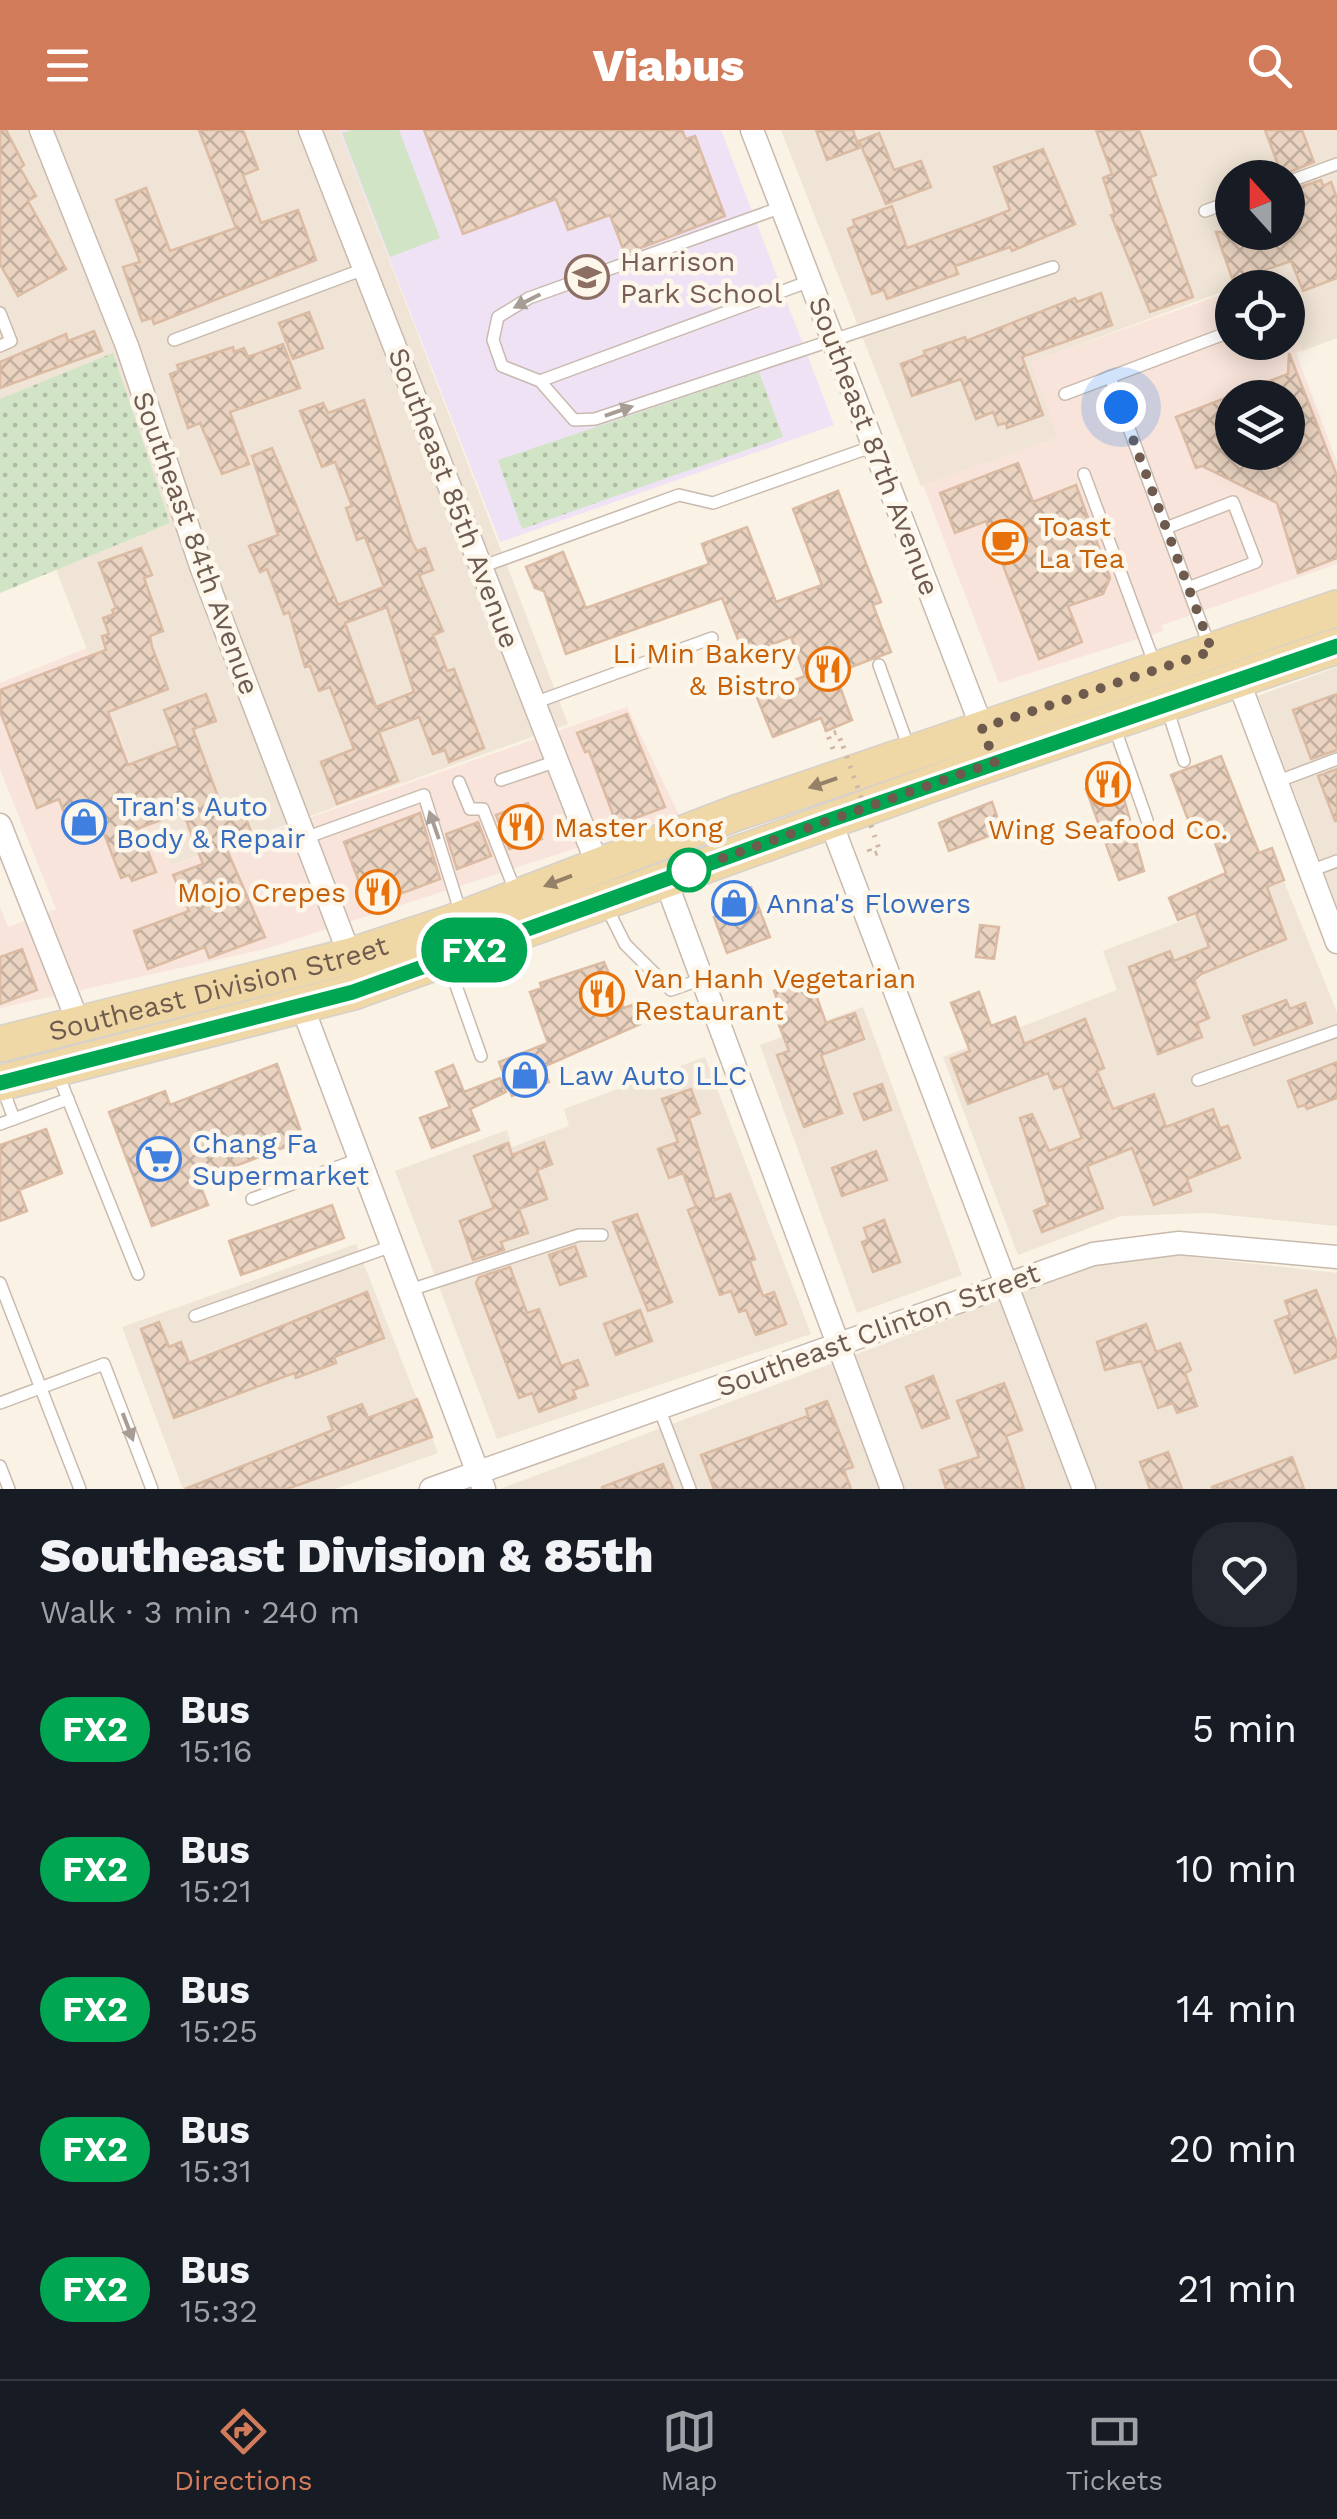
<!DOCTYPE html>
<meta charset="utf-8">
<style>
:root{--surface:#171b24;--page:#242831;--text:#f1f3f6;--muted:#9ea1a6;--line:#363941;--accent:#d27b5b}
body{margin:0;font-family:"Work Sans",sans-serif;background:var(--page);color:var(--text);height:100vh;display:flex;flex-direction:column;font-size:38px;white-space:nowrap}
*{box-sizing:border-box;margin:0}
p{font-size:32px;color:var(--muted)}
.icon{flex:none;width:55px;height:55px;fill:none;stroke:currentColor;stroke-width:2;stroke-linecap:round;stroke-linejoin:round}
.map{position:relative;height:1359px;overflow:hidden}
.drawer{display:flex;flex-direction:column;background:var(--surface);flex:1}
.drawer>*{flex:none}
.badge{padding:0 20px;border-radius:32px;font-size:35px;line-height:65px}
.needle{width:65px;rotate:339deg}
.buttons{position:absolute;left:1215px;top:30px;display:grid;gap:20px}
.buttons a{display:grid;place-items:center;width:90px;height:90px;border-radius:50%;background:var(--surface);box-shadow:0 5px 25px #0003;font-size:50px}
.you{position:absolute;width:50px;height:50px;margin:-25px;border:8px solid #fff;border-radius:50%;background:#1a73e8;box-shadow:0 0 0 15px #1a73e833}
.map>.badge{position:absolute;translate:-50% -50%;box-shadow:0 0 0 5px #fff}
.round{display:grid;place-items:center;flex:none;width:105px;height:105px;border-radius:40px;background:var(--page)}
.summary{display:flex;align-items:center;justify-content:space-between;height:170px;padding:0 40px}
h1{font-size:48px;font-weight:800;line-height:75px}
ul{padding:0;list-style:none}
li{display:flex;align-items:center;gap:30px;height:140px;padding:0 40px}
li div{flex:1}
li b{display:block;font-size:38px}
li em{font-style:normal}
li .badge{min-width:110px;font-weight:700;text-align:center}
header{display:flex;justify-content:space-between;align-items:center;height:130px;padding:0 40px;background:var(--accent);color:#fff;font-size:45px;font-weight:800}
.tabs{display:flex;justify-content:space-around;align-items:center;height:140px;border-top:2px solid var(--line);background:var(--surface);font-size:28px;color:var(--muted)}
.tabs a{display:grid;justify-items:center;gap:5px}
.tabs .active{color:var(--accent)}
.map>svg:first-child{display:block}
.residential{fill:#efe4d5;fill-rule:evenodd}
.commercial{fill:#f8e4da;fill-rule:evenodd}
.education{fill:#efe2f5}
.grass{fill:url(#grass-dots)}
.park{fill:#d1e4c6}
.building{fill:url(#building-cross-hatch);stroke:#dbbba3;stroke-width:2.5;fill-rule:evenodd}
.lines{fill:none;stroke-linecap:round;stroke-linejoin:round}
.lane-casing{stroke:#c8baad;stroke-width:14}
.street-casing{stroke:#c8baad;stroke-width:25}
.primary-casing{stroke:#d6d1cd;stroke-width:38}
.path{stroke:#cfb7a4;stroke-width:5;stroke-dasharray:2.5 8;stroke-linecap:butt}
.lane{stroke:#fff;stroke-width:11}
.street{stroke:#fff;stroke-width:22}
.primary{stroke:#efd7a6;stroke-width:35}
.path-bridge{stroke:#cfb7a4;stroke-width:5;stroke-dasharray:2.5 8;stroke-linecap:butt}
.oneway{fill:#a89d95}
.oneway2{fill:#958068}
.line-casing{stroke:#fff;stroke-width:22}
.line{stroke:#00a651;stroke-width:15}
.walk{stroke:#6e5b4e;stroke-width:10;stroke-dasharray:0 18}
.stop-dot{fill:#fff;stroke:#00a651;stroke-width:5}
.labels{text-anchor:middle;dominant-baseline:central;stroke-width:9;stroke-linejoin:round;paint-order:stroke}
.education-label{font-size:28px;fill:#785e54;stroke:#fcf6eb;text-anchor:start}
.street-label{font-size:28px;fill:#6e5b4e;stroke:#fcf6eb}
.food-label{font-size:28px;fill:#c56008;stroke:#fcf6eb;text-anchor:start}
.shop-label{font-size:28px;fill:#366cbe;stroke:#fcf6eb;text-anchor:start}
</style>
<header><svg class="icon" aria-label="menu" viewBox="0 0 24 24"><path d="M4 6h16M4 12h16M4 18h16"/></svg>Viabus<svg class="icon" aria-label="search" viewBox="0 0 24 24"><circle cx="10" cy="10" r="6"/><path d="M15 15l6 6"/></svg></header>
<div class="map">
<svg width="1337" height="1359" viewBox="0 0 1337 1359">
<defs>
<pattern id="grass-dots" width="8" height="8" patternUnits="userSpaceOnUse" patternTransform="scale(2.5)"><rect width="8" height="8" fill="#d1e4c6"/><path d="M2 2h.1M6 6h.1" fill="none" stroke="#aebca3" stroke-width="1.8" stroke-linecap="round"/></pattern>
<pattern id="building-cross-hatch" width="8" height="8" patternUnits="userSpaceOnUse" patternTransform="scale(2.5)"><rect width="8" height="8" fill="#ead3c0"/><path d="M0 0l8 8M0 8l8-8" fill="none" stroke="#c2ae9e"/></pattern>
</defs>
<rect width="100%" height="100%" fill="#f9f2e5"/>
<g class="residential">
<polygon points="0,0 339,0 568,594 170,736 56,439 170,393 113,224 0,269"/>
<path d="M781 0H1337V208L1302 221 1296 205 1302 201 1279 144 1232 158 1032 232 1059 307 921 356ZM1232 48H1288V102H1232Z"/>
<polygon points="1337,537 1337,776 1258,566"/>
<polygon points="1284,752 1337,882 1337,1096 1208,1083 1121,1086 1018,1125 943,927 1117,860 1103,821"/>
<polygon points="863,877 962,1145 857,1183 760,915"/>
<polygon points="705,927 811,1204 497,1309 395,1041 507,1000 512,1017 569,996 564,979"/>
<polygon points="356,1114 438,1323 335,1359 183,1359 122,1197"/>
<polygon points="1165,1124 1337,1143 1337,1359 500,1359 1109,1129"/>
</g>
<g class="commercial">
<path d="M1232 161V212H1288V164L1303 202 1296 205 1302 221 1296 223 1337 332V434L1162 495 1163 501 999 553 923 355 1058 307 1031 232ZM1232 268H1288V322H1232Z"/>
<polygon points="87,518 171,736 627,577 679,685 265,819 0,878 0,777 8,797 56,779 0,639 0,553"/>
</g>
<polygon class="education" points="339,0 721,0 834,295 500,412"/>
<g class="grass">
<polygon points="113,223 170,393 0,463 0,269"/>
<polygon points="759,242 783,307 522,399 498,330"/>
</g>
<polygon class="park" points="352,0 399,0 440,108 390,127 342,3"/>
<g class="building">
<polygon points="0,0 6,0 24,35 20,38 36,66 28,71 66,139 18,166 0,134"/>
<polygon points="199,0 243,0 258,39 243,45 261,93 298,80 316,130 154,194 152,188 142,191 123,137 140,132 116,70 146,58 170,121 236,98"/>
<polygon points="424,0 682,0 686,9 695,6 725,86 625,124 610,85 568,100 556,69 463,104"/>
<polygon points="816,0 853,0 859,18 827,30"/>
<polygon points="1096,0 1139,0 1156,45 1150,47 1193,167 1150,182 1111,85 1115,84 1103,48 1112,44"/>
<polygon points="1265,0 1302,0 1314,32 1282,45"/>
<polygon points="879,3 894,40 921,31 931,57 886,74 859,11"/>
<polygon points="1043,19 1075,94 1012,121 1010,117 955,136 958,144 887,169 884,160 872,164 848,99 855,96 853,90 892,76 907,118 974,94 1010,80 994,37"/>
<polygon points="1321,50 1323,56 1331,52 1337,68 1337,148 1303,161 1291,131 1233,151 1216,102 1288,102 1288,61"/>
<polygon points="1101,163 1112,195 1022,227 1043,285 1007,298 1006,293 998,295 993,282 976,289 961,249 912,266 901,234 925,225 924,221 965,207 966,211 1075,168 1077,172"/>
<polygon points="309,182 323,218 293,229 279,193"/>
<polygon points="94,201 102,221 0,258 0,232 66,204 68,211"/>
<polygon points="283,214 300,258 230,282 249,334 222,344 200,293 188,298 170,244 179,241 177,235 233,217 234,222 244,218 248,227"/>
<path d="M1289 223 1337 346V428L1298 443 1277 373 1202 336 1196 338 1176 287 1288 244ZM1232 268H1288V322H1232Z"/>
<path d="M364 270 412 412 417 421 425 418 433 440 419 445 443 501 433 505 447 541 454 539 484 618 449 632 445 620 433 624 419 587 379 602 398 651 337 674 321 632 354 619 330 557 319 561 310 536 305 537 289 482 284 484 267 439 260 442 249 416 278 405 252 326 272 318 338 475 384 457 365 407 357 410 346 378 352 376 335 332 322 337 300 281 323 273 328 283ZM387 477 414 562 376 577 345 493Z"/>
<polygon points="1018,333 1033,372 1076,355 1110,448 1103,464 1068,476 1082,512 1039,529 986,391 955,403 940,363"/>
<polygon points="838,361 881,472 873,475 891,522 835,543 852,590 826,601 821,588 773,607 756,565 805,546 791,507 744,525 722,468 566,524 544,461 535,458 526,437 563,422 586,478 709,434 702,414 747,397 776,472 822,455 793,379"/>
<polygon points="141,418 152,445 144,448 163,501 150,506 152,517 168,559 108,582 128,635 178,616 164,580 206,564 216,591 193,599 221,675 232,671 237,682 243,680 251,702 223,711 265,807 209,828 205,817 148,839 134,801 189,781 173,745 203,734 183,682 139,698 156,742 132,751 129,745 121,748 100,693 72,704 59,669 37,678 0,581 0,560 106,520 102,506 109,504 103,488 114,484 112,480 116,478 99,433"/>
<polygon points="1337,564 1337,620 1311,629 1293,580"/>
<polygon points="627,584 665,677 617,695 589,621 585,622 577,603"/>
<polygon points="1221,626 1259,723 1272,718 1284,750 1267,757 1286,809 1201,844 1194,850 1209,888 1197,893 1202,907 1158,924 1129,837 1170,821 1174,831 1209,817 1196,783 1178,790 1169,768 1226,743 1211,702 1195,708 1171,645"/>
<polygon points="1337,639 1337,691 1335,691 1318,646"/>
<polygon points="1118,647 1144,741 1119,750 1086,659"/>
<polygon points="992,672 1002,701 949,721 939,693"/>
<polygon points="528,673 542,709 509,719 496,685"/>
<polygon points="420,683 440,749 368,776 344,712"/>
<polygon points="478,692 491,726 457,739 446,704"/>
<polygon points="751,757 770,807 727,823 714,787 730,781 725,766"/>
<polygon points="980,795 999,797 994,829 976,827"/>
<polygon points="22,819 37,860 0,874 0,827"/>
<polygon points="604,832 624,878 632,875 640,894 543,937 549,952 512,966 499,932 548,913 530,862 542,858 540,853"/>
<polygon points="804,850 811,851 826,893 855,883 864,909 821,925 842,983 804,997 777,925 789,921 771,874 778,872 774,861"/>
<polygon points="979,862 991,896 1015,887 1024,914 1085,889 1104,938 1097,941 1113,979 1154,964 1166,997 1213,979 1220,998 1228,996 1240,1028 1187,1049 1191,1061 1154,1075 1132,1018 1087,1036 1103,1078 1042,1102 1034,1081 1048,1075 1020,988 1032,984 1049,1021 1082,1008 1062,956 1054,959 1048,943 968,974 951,929 970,921 951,873"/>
<polygon points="1286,870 1290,879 1305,873 1312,893 1254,915 1243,886"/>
<polygon points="1337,932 1337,968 1307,979 1305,975 1298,977 1288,951"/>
<polygon points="277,934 304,1010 198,1050 208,1075 152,1096 109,982 165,961 170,975"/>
<polygon points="453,935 464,962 500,948 506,962 470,979 479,1000 432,1018 420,988 450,977 436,942"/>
<polygon points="882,954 891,980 864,990 854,964"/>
<polygon points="691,959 700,983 689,988 715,1070 730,1064 755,1129 750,1131 763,1166 774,1162 786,1194 756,1205 746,1180 739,1182 731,1161 720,1165 688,1080 696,1077 683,1043 669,1048 658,1019 678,1012 662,969"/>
<polygon points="46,999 62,1043 19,1060 27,1081 0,1091 0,1015"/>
<polygon points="544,1012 552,1034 537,1040 547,1069 519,1079 528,1103 501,1112 504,1120 473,1130 460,1091 494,1078 474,1026 508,1013 512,1025"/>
<polygon points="876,1021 887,1050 842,1066 832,1038"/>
<polygon points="332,1075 344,1108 241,1145 229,1111"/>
<polygon points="637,1084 672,1172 648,1181 613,1092"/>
<polygon points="884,1090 900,1132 873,1142 862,1112 868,1110 864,1098"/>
<polygon points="575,1116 586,1146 560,1155 549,1125"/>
<polygon points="510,1137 527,1183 539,1179 561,1236 578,1230 588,1255 573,1260 576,1268 539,1282 532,1263 519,1268 476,1153 479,1147"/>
<polygon points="1316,1160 1337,1214 1337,1227 1295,1243 1275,1191 1290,1185 1285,1171"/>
<polygon points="367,1162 384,1208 334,1227 336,1233 296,1248 294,1243 174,1288 141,1199 159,1192 169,1217 181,1212 189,1233"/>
<polygon points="640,1180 652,1211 616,1225 604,1194"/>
<polygon points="1146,1194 1156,1222 1180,1213 1191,1240 1185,1243 1197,1276 1177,1283 1173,1273 1158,1278 1141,1231 1105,1240 1097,1212"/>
<polygon points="933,1246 949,1288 922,1298 906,1257"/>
<polygon points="1004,1253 1022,1300 1006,1306 1024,1359 946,1359 940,1340 979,1327 957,1271"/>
<polygon points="417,1269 432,1307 287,1359 185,1359 333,1300 328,1287 362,1274 368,1288"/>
<polygon points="827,1271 853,1337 844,1340 851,1359 714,1359 701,1325 808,1286 806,1279"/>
<polygon points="1168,1322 1182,1359 1150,1359 1140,1332"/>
<polygon points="1292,1327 1304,1359 1213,1359 1212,1357"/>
<polygon points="663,1334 673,1359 602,1359 602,1357"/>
</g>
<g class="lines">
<g class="lane-casing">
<g id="lane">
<polyline points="1288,52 1337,34"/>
<polyline points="782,77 529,168 498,187 493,210 502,236 540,251 810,151"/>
<polyline points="1205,81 1232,71"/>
<polyline points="0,183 11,211 0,216"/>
<polyline points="174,210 364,139"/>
<polyline points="1110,247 1209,515"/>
<polyline points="540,251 574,290 595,289 1053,137"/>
<polyline points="1065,264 1232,201"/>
<polyline points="1084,344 1155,535"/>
<polyline points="1166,398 1233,372 1256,432 1188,458"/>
<polyline points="481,437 679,365 713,373 874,316"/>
<polyline points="879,535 910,621"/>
<polyline points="534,573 712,508"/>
<polyline points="1167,578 1184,631"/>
<polyline points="1114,596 1147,690"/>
<polyline points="501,650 557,631"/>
<polyline points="459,652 470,679 483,679 516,763"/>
<polyline points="1276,652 1337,629"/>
<polyline points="305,708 424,665 461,784"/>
<polyline points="1310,741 1337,731"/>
<polyline points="606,776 625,814 671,860 702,849"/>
<polyline points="448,833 481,926"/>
<polyline points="57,942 138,1144"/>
<polyline points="1198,950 1337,901"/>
<polyline points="2,957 14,989"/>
<polyline points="0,994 68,969"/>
<polyline points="252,1069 359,1029"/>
<polyline points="0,1153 80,1359"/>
<polyline points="410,1160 579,1105 602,1105"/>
<polyline points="195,1186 392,1116"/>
<polyline points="0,1273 104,1234 152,1359"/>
<polyline points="659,1278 690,1359"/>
<polyline points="0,1336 9,1359"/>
</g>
</g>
<g class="street-casing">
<g id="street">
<polyline points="41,0 127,216 201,436 350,826"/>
<polyline points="310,0 598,736"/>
<polyline points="752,0 986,608"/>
<polyline points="1238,550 1337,812"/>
<polyline points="830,690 1084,1359"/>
<polyline points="0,695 80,897"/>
<polyline points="665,749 892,1359"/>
<polyline points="302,876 484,1359"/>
<polyline points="431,1359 1093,1124 1179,1113 1337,1127"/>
</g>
</g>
<g class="primary-casing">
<g id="primary">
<path id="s1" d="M0 914 350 826 450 793 736 683 1337 478"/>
<polyline points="0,953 353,862 971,640 1337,516"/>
</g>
</g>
<g class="path">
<polyline points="833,619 828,605 837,602 843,616"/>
<polyline points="869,719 871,725 880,722 875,707"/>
</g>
<use href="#lane" class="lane"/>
<use href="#street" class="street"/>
<use href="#primary" class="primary"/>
<polyline class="path-bridge" points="843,616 875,707"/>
</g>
<defs><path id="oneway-solid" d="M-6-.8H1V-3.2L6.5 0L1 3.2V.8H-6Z" transform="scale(2.5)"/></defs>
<g class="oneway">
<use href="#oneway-solid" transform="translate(527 171) rotate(153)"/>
<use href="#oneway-solid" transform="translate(619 281) rotate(-19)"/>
<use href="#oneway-solid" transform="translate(434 695) rotate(-109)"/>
<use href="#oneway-solid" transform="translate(128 1297) rotate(69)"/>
</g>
<g class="oneway2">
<use href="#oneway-solid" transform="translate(823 653) rotate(161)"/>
<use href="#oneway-solid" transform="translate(558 751) rotate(159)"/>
</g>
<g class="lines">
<g class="line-casing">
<polyline id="line" points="0,953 353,862 830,690 1337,516"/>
</g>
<use href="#line" class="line"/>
<polyline class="walk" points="689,740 995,632 982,598 1212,521 1121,277"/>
</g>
<defs>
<g id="school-ring" transform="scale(2.25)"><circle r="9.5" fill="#fcf6eb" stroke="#8d6e63" stroke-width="1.5"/><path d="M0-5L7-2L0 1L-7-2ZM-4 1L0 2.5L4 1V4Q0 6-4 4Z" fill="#8d6e63"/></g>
<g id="cafe-ring" transform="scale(2.25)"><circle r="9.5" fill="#fcf6eb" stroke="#e8710a" stroke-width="1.5"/><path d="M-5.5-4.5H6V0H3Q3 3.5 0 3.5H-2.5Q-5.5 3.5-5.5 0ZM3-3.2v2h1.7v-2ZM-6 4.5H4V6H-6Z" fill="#e8710a"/></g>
<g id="restaurant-ring" transform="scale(2.25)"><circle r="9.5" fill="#fcf6eb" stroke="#e8710a" stroke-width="1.5"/><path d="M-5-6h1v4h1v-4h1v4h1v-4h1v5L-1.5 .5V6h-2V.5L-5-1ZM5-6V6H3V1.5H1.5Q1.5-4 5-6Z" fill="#e8710a"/></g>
<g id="shop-ring" transform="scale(2.25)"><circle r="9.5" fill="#fcf6eb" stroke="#3f7fe0" stroke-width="1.5"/><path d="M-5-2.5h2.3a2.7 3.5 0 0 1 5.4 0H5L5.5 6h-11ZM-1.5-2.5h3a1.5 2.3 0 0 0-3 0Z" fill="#3f7fe0"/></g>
<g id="supermarket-ring" transform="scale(2.25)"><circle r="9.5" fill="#fcf6eb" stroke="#3f7fe0" stroke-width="1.5"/><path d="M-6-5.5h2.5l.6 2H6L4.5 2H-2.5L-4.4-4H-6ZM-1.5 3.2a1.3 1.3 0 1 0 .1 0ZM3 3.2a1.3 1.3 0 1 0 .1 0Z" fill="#3f7fe0"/></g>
</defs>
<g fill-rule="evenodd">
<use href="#school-ring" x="587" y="147"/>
<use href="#cafe-ring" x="1005" y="412"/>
<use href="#restaurant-ring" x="828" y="539"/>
<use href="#restaurant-ring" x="1108" y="654"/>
<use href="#shop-ring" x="84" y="692"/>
<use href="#restaurant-ring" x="521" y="697"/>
<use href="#restaurant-ring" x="378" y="762"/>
<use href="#shop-ring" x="734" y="773"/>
<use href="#restaurant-ring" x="602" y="864"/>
<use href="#shop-ring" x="525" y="945"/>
<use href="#supermarket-ring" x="159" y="1029"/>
</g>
<circle class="stop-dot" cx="689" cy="740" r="20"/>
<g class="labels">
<g class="education-label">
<text x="620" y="131">Harrison<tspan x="620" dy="32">Park School</tspan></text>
</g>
<g class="street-label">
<text transform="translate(874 316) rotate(69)">Southeast 87th Avenue</text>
<text transform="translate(454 368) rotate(69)">Southeast 85th Avenue</text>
<text transform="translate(196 413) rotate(70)">Southeast 84th Avenue</text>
<text stroke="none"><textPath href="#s1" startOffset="225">Southeast Division Street</textPath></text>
<text transform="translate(878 1200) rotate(-20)">Southeast Clinton Street</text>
</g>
<g class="food-label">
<text x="1038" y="396">Toast<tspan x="1038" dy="32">La Tea</tspan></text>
<text x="796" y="523" text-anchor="end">Li Min Bakery<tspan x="796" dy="32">&amp; Bistro</tspan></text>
<text x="554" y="697">Master Kong</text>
<text x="1108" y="699" text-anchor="middle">Wing Seafood Co.</text>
<text x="346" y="762" text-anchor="end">Mojo Crepes</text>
<text x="634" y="848">Van Hanh Vegetarian<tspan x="634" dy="32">Restaurant</tspan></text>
</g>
<g class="shop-label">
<text x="116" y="676">Tran's Auto<tspan x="116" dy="32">Body &amp; Repair</tspan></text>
<text x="766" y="773">Anna's Flowers</text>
<text x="558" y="945">Law Auto LLC</text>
<text x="192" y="1013">Chang Fa<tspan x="192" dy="32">Supermarket</tspan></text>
</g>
</g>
</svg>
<div class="buttons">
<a><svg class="needle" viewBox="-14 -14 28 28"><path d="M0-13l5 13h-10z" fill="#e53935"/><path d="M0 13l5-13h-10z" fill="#9ea1a6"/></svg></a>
<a><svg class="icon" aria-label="locate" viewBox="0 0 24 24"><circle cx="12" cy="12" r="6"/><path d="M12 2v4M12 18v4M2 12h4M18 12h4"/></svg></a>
<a><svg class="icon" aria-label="layers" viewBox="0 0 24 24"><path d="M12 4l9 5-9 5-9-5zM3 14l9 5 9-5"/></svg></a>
</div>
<div class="you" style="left:1121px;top:277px"></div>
<b class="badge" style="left:474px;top:820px;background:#00a651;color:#fff">FX2</b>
</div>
<section class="drawer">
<div class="summary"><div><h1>Southeast Division &amp; 85th</h1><p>Walk · 3 min · 240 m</p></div><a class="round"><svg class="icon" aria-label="heart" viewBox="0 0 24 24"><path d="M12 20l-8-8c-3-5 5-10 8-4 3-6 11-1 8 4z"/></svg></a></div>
<ul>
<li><span class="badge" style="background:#00a651;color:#fff">FX2</span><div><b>Bus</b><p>15:16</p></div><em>5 min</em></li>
<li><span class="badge" style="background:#00a651;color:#fff">FX2</span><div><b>Bus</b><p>15:21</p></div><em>10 min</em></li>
<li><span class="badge" style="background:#00a651;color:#fff">FX2</span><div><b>Bus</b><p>15:25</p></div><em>14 min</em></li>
<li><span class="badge" style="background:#00a651;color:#fff">FX2</span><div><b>Bus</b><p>15:31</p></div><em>20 min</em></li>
<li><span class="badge" style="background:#00a651;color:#fff">FX2</span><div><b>Bus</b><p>15:32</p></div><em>21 min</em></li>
</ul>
</section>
<nav class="tabs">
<a class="active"><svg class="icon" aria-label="directions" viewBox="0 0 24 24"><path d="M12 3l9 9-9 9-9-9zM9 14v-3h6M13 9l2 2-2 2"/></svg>Directions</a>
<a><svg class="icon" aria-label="map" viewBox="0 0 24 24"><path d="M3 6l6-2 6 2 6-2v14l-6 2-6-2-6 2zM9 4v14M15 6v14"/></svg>Map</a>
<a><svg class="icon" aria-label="tickets" viewBox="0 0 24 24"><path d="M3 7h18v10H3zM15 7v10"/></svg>Tickets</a>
</nav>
